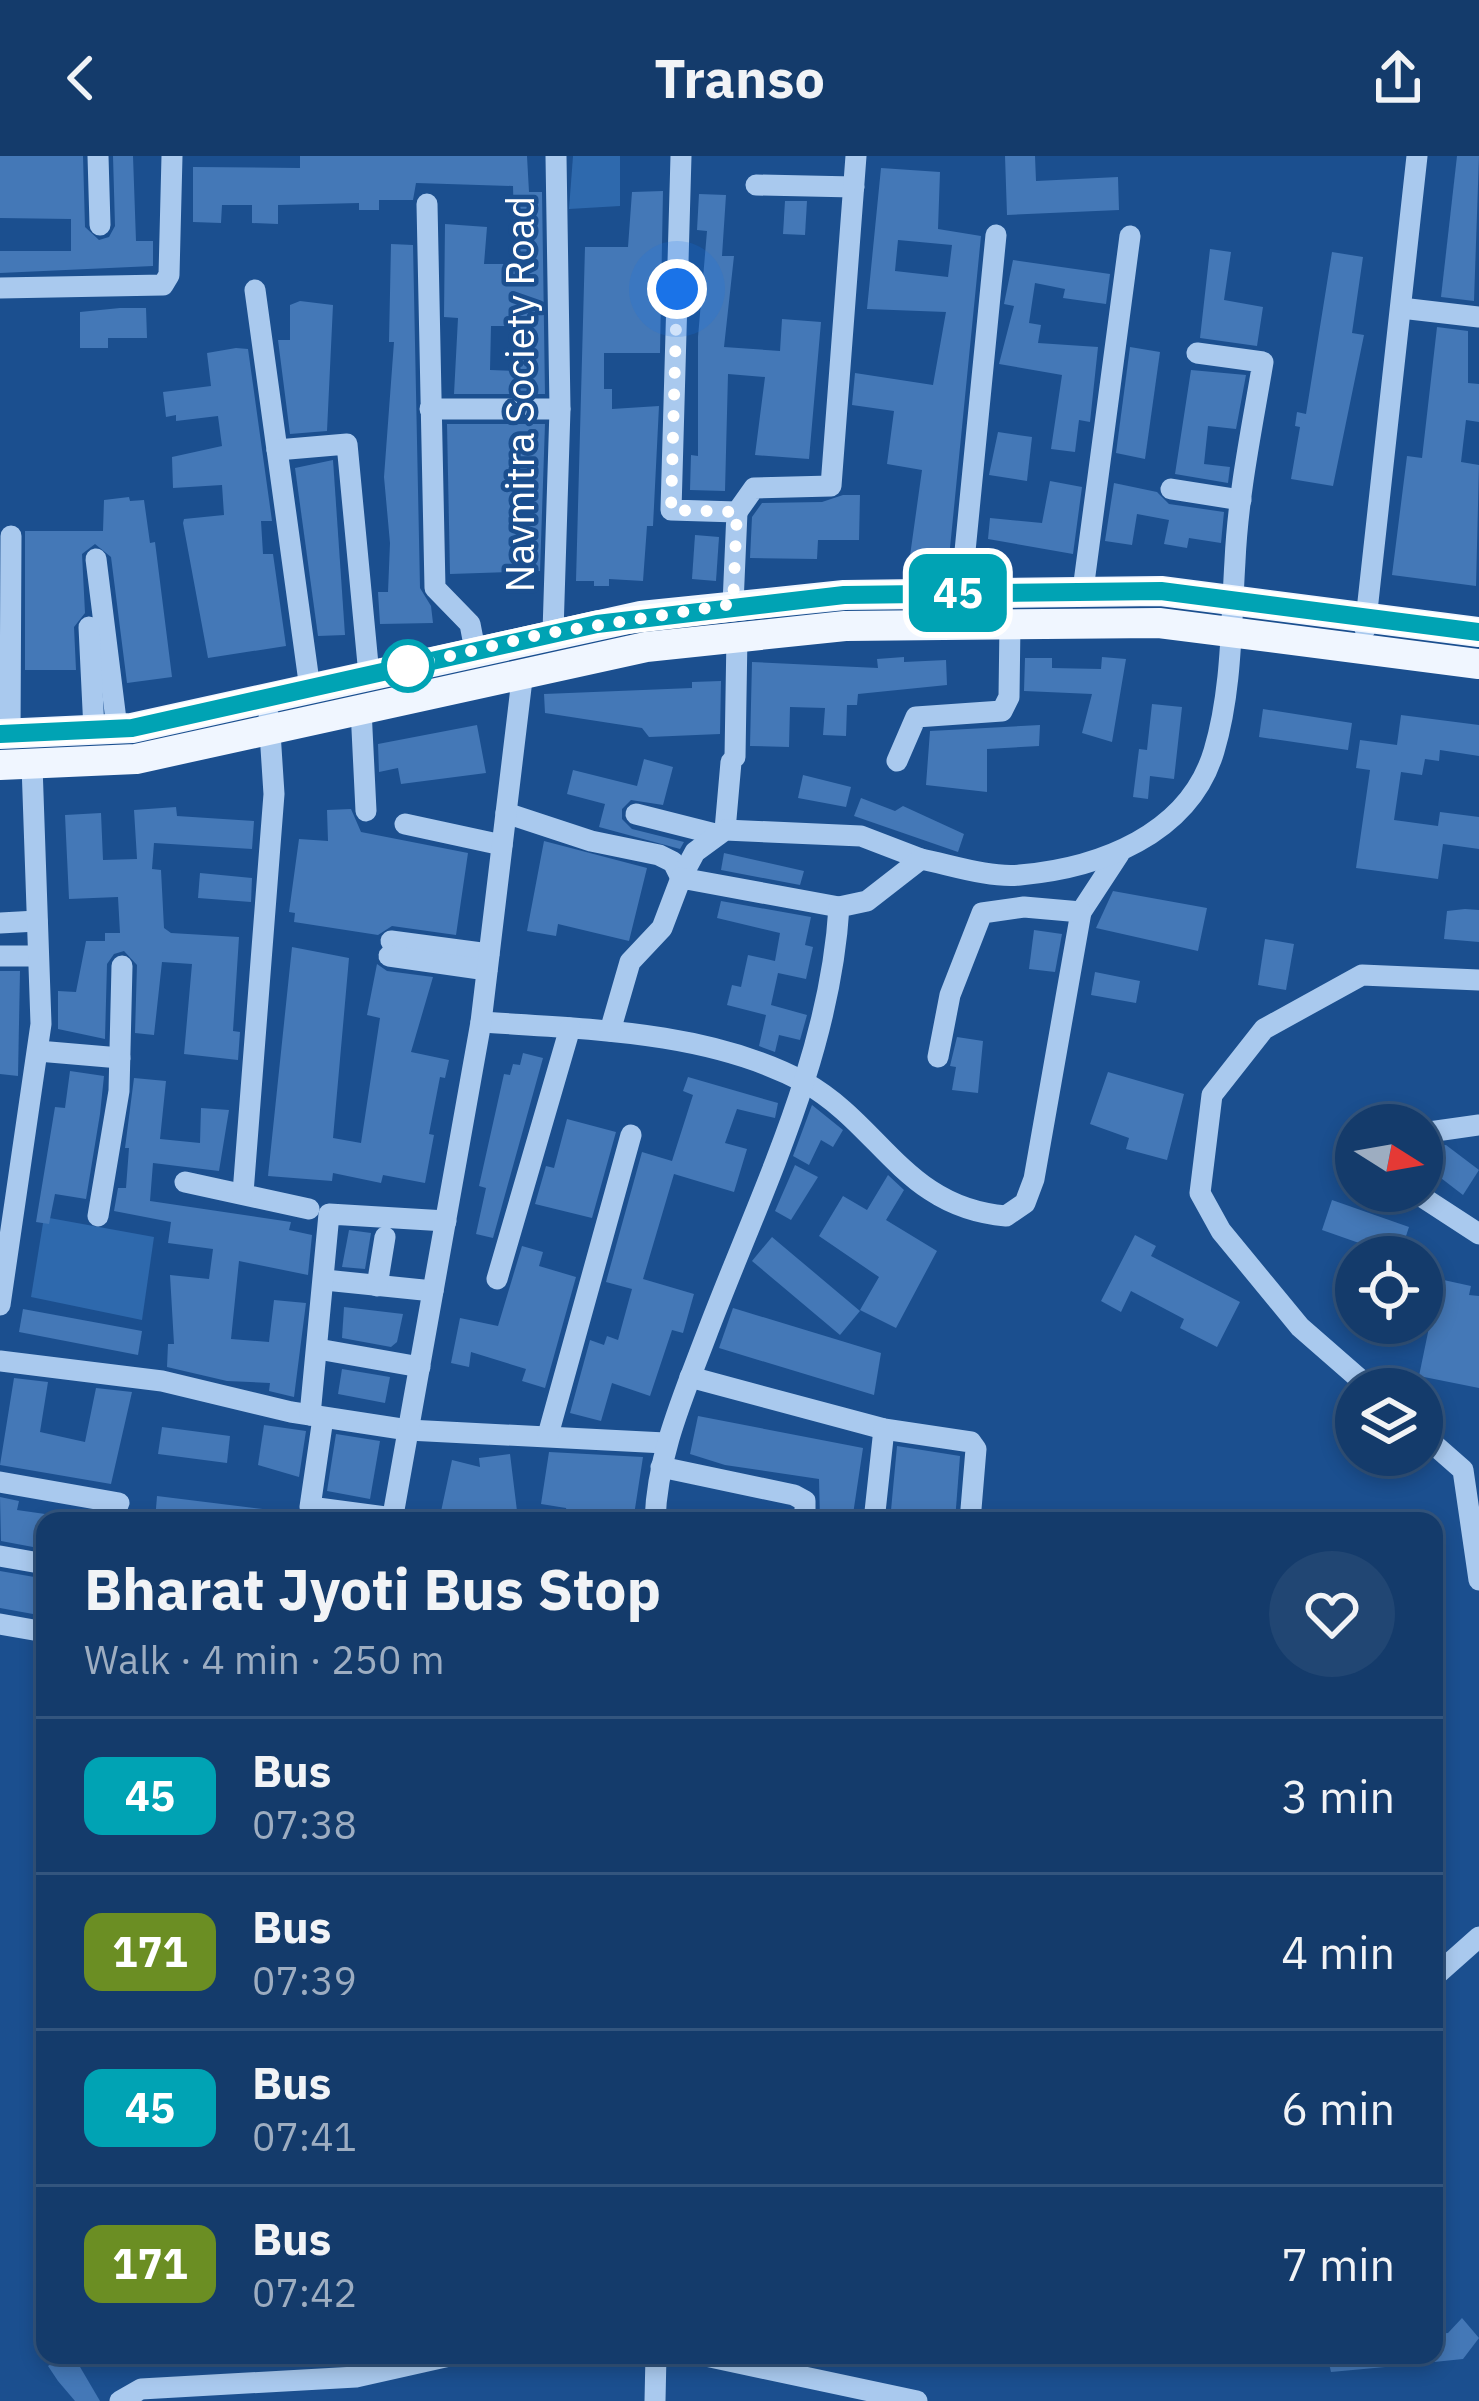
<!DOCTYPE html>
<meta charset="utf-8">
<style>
:root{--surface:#143b6b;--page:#214673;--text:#f1f3f6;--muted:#9dadc1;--line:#33557e}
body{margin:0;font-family:"IBM Plex Sans",sans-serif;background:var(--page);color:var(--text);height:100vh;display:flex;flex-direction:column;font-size:45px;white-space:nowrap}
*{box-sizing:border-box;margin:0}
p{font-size:39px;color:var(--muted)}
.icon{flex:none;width:66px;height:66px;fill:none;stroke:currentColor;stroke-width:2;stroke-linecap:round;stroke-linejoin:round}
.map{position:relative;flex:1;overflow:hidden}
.sheet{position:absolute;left:36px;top:1356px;width:1407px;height:852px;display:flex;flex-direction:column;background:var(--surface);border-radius:24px;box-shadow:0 6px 18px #0003,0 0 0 3px var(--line)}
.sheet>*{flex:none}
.badge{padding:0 24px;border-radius:18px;font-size:42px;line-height:78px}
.needle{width:78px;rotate:101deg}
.tools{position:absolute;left:1335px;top:948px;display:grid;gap:24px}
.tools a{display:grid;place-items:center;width:108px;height:108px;border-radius:50%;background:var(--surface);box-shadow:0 6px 18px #0003,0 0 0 3px var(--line);font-size:60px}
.you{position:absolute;width:60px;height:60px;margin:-30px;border:9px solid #fff;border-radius:50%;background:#1a73e8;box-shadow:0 0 0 18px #1a73e833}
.map>.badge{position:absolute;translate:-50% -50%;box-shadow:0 0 0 6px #fff}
.round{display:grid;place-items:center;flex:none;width:126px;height:126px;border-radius:63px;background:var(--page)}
.overview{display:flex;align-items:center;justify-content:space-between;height:204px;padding:0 48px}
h1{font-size:57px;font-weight:800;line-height:90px}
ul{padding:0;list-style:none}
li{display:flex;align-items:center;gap:36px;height:156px;padding:0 48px;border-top:3px solid var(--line)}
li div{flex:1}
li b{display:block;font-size:45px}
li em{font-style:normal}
li .badge{min-width:132px;font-weight:700;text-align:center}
header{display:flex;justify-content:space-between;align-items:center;height:156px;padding:0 48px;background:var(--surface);font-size:54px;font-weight:800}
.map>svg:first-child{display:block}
.green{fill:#2e69ad}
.building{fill:#4478b7;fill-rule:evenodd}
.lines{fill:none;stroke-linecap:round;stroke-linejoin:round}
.minor{stroke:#a9c9ee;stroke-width:21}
.major{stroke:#f0f6ff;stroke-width:30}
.line-casing{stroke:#fff;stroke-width:27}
.line{stroke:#00a3b4;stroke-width:18}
.walk{stroke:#fff;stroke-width:12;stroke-dasharray:0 21.6}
.stop-dot{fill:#fff;stroke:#00a3b4;stroke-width:6}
.labels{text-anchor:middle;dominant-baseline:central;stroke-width:9;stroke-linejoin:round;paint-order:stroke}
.street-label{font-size:39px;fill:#fff;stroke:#1b4f8f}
</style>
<header><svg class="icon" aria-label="back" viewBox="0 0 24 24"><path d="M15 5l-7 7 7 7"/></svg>Transo<svg class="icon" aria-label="share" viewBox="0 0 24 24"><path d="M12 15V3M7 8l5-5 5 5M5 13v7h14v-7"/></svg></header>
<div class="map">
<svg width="1479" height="2245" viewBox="0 0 1479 2245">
<rect width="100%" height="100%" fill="#1b4f8f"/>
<g class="green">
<polygon points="573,0 620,0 620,50 569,53"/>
<polygon points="44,1061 154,1081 142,1164 31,1141"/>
</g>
<g class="building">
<polygon points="0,0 83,0 85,71 99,84 109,81 115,70 113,0 133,0 136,85 153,85 153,110 0,117 0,95 71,95 71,63 0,62"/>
<path d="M300 0H527L529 36H542L545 238H454L458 162 444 161 445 68 487 71 484 108H515L513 30 416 27 413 44H379V54H359V47L278 49V68L252 67V49H222L221 67 193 66V11L300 12ZM491 170H521L519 215 490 214Z"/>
<polygon points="1005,0 1035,0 1036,25 1118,21 1119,54 1007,59"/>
<polygon points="1457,0 1479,0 1474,145 1441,141"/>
<path d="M881 12 940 16 938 73 981 80 948 412 909 407 922 314 887 308 894 255 852 249 855 217 933 229 946 156 867 153ZM898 84 952 89 948 121 895 115Z"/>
<polygon points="663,35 660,197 604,197 604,233 612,233 612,253 659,250 653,370 647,370 643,425 609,423 609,430 594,430 594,425 576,425 585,91 628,91 632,36"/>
<polygon points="699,38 726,39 722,100 734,100 724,191 780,195 782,163 821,166 809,303 755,299 765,221 728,218 725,335 690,334 691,299 698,300 698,181 707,75 697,74"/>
<polygon points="785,45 807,45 805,79 783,78"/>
<polygon points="391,88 413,89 420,432 431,450 433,467 380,468 378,436 388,436 390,387 384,321 394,186 389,186"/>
<polygon points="1210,93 1231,96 1224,144 1263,151 1257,190 1200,182"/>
<polygon points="1332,96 1363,101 1352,177 1364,179 1333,330 1291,323 1300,271 1295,270 1297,256 1306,258"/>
<polygon points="1013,104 1110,118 1106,148 1063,142 1065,133 1035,127 1029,167 1041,169 1038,187 1098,191 1090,266 1079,264 1075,296 1051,293 1062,219 999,208 1014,150 1004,148"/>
<polygon points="300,145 333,149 327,275 290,278 278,184 290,184 290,149"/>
<polygon points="120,152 146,152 147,182 108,182 108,192 80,192 80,156"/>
<polygon points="1437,171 1468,175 1468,227 1479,228 1479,266 1466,264 1461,306 1479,309 1476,430 1392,419 1407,300 1422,302"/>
<polygon points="1130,191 1160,196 1145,303 1116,297"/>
<polygon points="236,192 248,193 272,365 261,365 263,398 273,398 286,490 208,502 183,367 184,363 224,359 222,329 173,332 172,301 222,290 218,260 176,265 176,259 166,261 163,236 211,230 207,197"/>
<polygon points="1191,214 1246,219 1236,273 1208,270 1204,308 1230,311 1228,327 1175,318"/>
<polygon points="447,268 545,268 540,415 450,418"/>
<polygon points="998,276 1032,281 1027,325 989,319"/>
<polygon points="333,304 345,479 318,480 295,312"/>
<polygon points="1050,325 1082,331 1073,398 988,383 990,362 1042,367"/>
<polygon points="1114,327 1157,336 1169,348 1224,356 1221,387 1189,382 1187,392 1164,388 1169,364 1137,358 1132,389 1105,385"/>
<polygon points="843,339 860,339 859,384 818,384 817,403 750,402 752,361 762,347 822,346"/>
<polygon points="129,341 130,345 144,344 150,387 155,386 172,521 127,527 111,401 95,388 82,398 85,457 74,471 76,514 25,514 25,375 103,375 104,344"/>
<polygon points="695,379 719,381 716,425 692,423"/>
<polygon points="904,501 904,506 946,504 947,529 858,538 857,549 847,549 846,580 823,579 825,552 790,551 789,591 750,590 752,506 878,512 877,503"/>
<polygon points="1102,501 1126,503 1112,586 1082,577 1092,538 1024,535 1025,502 1052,502 1052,512 1101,513"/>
<polygon points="721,525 720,578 649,581 642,572 545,557 544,538 692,532 692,526"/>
<polygon points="1152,548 1182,551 1174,623 1150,620 1148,643 1133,641 1139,593 1147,594"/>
<polygon points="1263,553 1352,567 1348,594 1259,581"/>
<polygon points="1401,559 1479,569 1479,600 1440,594 1439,605 1425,603 1422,619 1401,616 1394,664 1438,670 1440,656 1479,661 1479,693 1443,688 1438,723 1356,712 1370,614 1356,612 1360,584 1397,589"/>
<polygon points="477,569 486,617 401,628 398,612 379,616 378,588"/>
<polygon points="1040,569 1039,590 987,593 987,636 926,629 930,575"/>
<polygon points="644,603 673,611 663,649 631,644 622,653 622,663 632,673 684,686 680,693 599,671 605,648 567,638 573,614 637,630"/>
<polygon points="803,619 851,631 846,651 798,642"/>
<polygon points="861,642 895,655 903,650 964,678 958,696 854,660"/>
<polygon points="176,651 177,660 254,665 252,693 154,687 152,713 161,714 164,772 171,777 239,781 233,875 240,876 238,904 184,898 192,808 162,806 154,879 135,877 137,809 124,795 114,798 107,808 105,883 58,873 58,835 76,836 86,785 105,785 105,777 120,777 118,741 69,743 65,659 101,657 103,704 137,703 134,654"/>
<polygon points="351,653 361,676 468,697 456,779 392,770 378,779 294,766 295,757 289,756 299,683 328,685 327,654"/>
<polygon points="544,685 647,712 629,785 558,768 556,780 527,775"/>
<polygon points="724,697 804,715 800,729 721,714"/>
<polygon points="200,717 252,722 251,746 198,742"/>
<polygon points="1113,735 1207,752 1198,795 1096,772"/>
<polygon points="721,745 811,761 805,789 813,791 806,823 778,817 771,849 807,859 800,884 779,879 775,896 759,890 766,859 727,849 732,829 741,831 748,799 775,805 780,777 717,762"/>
<polygon points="1465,753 1479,754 1479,786 1444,783 1447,755"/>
<polygon points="1034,774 1062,778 1055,816 1029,813"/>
<polygon points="1265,783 1294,788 1286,834 1258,829"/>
<polygon points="292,791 349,802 333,982 361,987 380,862 367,859 377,808 387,815 433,821 411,896 449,904 445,922 440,921 429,978 434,979 425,1027 383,1019 381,1027 333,1017 332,1025 268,1020"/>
<polygon points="0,815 20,815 18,920 0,918"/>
<polygon points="1095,816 1140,825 1136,847 1091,839"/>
<polygon points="957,881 983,885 978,937 952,934 956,911 950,910"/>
<polygon points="523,897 543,902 493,1082 476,1078 486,1032 479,1030 504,918 510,919 513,908 520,909"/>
<polygon points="70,915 104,920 100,958 86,1043 55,1038 49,1068 36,1066 55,951 65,952"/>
<polygon points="1108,916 1184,938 1167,1004 1126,993 1129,982 1090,968"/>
<polygon points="688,921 778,947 775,962 737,953 725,987 747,993 734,1036 674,1018 643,1123 694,1138 683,1177 672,1174 650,1240 612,1227 601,1265 570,1257 590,1184 604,1189 607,1180 618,1184 632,1133 606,1126 642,996 672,1005 693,939 683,935"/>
<polygon points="134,922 166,925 160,983 200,987 201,952 229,954 219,1015 153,1007 150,1045 291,1066 289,1074 312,1079 308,1119 239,1105 231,1183 269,1186 274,1144 306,1147 294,1241 269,1235 270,1227 227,1225 167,1211 168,1188 174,1188 170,1119 209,1123 213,1093 168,1087 171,1066 114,1055 118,1032 126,1032 129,992 125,992"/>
<polygon points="812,949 843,974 833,991 821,984 809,1009 793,1000"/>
<polygon points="567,963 616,976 592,1062 535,1048 546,1010 554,1012"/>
<polygon points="1446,989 1479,1014 1463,1039 1424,1009 1438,990"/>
<polygon points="795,1009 818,1021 791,1064 775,1055"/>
<polygon points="888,1019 904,1034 886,1064 937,1095 896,1172 860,1154 879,1121 819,1080 843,1040 867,1054"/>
<polygon points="1332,1044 1409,1071 1399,1101 1322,1074"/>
<polygon points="349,1074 371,1077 365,1113 342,1111"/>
<polygon points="1135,1079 1156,1090 1151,1100 1240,1146 1217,1191 1180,1172 1184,1163 1131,1135 1121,1156 1101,1145"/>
<polygon points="772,1081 860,1155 840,1179 752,1105"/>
<polygon points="522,1090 543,1096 539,1110 576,1121 545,1232 522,1225 526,1213 471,1196 469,1211 451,1207 460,1162 498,1170"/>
<polygon points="1439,1123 1471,1130 1469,1139 1479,1140 1479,1232 1419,1220"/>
<polygon points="344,1151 403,1158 397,1186 391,1191 342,1182"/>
<polygon points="733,1152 881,1197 874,1239 719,1192"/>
<polygon points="23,1153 142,1175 138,1199 19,1176"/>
<polygon points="342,1213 390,1221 385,1247 338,1238"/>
<polygon points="14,1222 48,1226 40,1276 85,1286 96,1232 132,1236 111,1328 0,1309"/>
<polygon points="698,1260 863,1292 852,1365 820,1365 819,1323 725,1309 690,1298"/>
<polygon points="264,1269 306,1275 299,1321 258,1309"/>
<polygon points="162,1271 230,1280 227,1307 158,1298"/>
<polygon points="336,1278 380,1285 370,1343 327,1335"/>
<polygon points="897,1290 960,1300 955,1365 890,1365"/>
<polygon points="549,1296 643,1301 634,1359 609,1355 607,1365 569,1365 566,1352 541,1348"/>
<polygon points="510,1298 517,1355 439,1365 452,1304 480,1311 479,1302"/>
<polygon points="157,1340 271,1354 270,1365 155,1365"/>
<polygon points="0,1341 19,1345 17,1354 45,1358 45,1386 34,1384 33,1391 1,1385"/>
<polygon points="0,1415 40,1422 33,1458 0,1452"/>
<polygon points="1462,2162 1479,2182 1463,2203 1434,2206 1434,2178 1448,2177"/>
<polygon points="64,2199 73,2199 100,2245 75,2245 58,2225 48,2210"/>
<polygon points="1327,2199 1396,2199 1396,2210 1331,2216"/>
</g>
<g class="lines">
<g class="minor">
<polyline points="98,0 100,69"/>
<polyline points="681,0 671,354 737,356 733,448"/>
<polyline points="756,29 854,31"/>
<polyline points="427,48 435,432 470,468 475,494"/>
<polyline points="0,132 163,129 169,119 172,0"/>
<polyline points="255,134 310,533"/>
<polyline points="1401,152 1479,161"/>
<polyline points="430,253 560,253"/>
<polyline points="277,294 347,288 369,519"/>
<polyline points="1171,333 1241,344"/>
<polyline points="737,356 754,332 831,330 856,0"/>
<polyline points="96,403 117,572"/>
<polyline points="1083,434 1130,80"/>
<polyline points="961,436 996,79"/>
<polyline points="89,471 94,574"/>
<polyline points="1365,473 1417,0"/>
<polyline points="553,476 560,253 556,0"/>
<polyline points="361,553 366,655"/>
<polyline points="10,578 11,380"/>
<polyline points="735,601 737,479"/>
<polyline points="897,605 916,561 1002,555 1009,541 1010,467"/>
<polyline points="506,657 591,685 659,699 673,706 681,722"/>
<polyline points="636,658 715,678"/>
<polyline points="405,668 502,689"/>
<polyline points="725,674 731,606"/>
<polyline points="681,722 695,696 725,674 861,680 921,703"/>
<polyline points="0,767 37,765"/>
<polyline points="391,785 489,798"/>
<polyline points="0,800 38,800"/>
<polyline points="389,800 487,814"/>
<path d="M481 866C586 873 709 875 804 926 881 969 905 1052 1006 1060L1025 1047 1034 1023 1081 756 1119 698"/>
<polyline points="610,875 630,806 662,772 681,722 839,751"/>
<polyline points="38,895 120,902"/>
<polyline points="938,901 950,839 982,757 1024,751 1081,756"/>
<polyline points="1422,977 1479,969"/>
<polyline points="185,1026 309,1053"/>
<polyline points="1413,1035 1479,1078"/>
<polyline points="243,1037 274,638 269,561"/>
<polyline points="98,1060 119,935 122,810"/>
<polyline points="497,1123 570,872"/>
<polyline points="325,1124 433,1135"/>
<polyline points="377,1130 385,1081"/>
<polyline points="0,1149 41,868 32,609"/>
<polyline points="318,1193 420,1211"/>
<polyline points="0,1205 162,1225 291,1256 408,1274 665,1287"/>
<polyline points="690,1221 884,1273 971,1286 976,1293 970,1365"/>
<polyline points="1371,1233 1300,1171 1221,1075 1200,1037 1212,939 1264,873 1362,819 1479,824"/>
<polyline points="310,1259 329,1058 446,1065"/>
<polyline points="323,1262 310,1351 393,1362"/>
<polyline points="1422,1278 1463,1314 1479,1424"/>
<polyline points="548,1279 631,979"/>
<polyline points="661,1311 794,1339 805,1345 805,1365"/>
<polyline points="0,1326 119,1347"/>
<polyline points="392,1365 481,866 523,515"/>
<path d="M655 1365C657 1299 683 1241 706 1180 759 1040 830 902 839 751L867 745 921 703C951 709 989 722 1020 719 1099 712 1189 679 1214 595 1232 535 1231 467 1235 405 1238 338 1252 272 1263 206L1197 197"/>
<polyline points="874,1365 884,1273"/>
<polyline points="0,1400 45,1408"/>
<polyline points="0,1468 45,1476"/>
<polyline points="1434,1821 1479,1781"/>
<polyline points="701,2199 917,2245"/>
<polyline points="120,2245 141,2233 356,2221 454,2199"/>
<polyline points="655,2245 656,2199"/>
</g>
<g class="major">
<polyline points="0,578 132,572 641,460 844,439 1161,435 1479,476"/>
<polyline points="0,609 136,603 646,491 845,470 1159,467 1479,508"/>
</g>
</g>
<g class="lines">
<g class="line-casing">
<polyline id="line" points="0,578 132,572 597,468 844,439 1161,435 1479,476"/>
</g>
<use href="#line" class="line"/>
<polyline class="walk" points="408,510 543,478 733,448 737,356 671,354 677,133"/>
</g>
<circle class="stop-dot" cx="408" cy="510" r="24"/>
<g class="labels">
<g class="street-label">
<text transform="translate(519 238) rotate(-90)">Navmitra Society Road</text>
</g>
</g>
</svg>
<div class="tools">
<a><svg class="needle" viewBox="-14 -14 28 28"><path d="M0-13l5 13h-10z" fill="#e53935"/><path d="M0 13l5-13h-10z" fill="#9dadc1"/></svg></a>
<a><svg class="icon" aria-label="locate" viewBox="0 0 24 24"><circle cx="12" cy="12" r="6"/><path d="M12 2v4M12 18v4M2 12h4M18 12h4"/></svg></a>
<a><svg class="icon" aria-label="layers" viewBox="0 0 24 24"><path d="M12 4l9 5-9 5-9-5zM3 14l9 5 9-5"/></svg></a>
</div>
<div class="you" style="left:677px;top:133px"></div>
<b class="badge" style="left:958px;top:437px;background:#00a3b4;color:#fff">45</b>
<section class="sheet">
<div class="overview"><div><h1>Bharat Jyoti Bus Stop</h1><p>Walk · 4 min · 250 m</p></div><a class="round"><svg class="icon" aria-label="heart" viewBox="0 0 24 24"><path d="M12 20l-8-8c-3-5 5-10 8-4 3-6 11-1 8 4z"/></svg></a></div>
<ul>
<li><span class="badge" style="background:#00a3b4;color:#fff">45</span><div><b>Bus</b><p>07:38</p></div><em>3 min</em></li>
<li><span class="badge" style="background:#6b8e23;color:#fff">171</span><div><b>Bus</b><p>07:39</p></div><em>4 min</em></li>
<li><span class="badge" style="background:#00a3b4;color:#fff">45</span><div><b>Bus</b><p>07:41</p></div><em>6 min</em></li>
<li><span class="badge" style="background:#6b8e23;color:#fff">171</span><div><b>Bus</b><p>07:42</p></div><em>7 min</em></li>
</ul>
</section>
</div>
